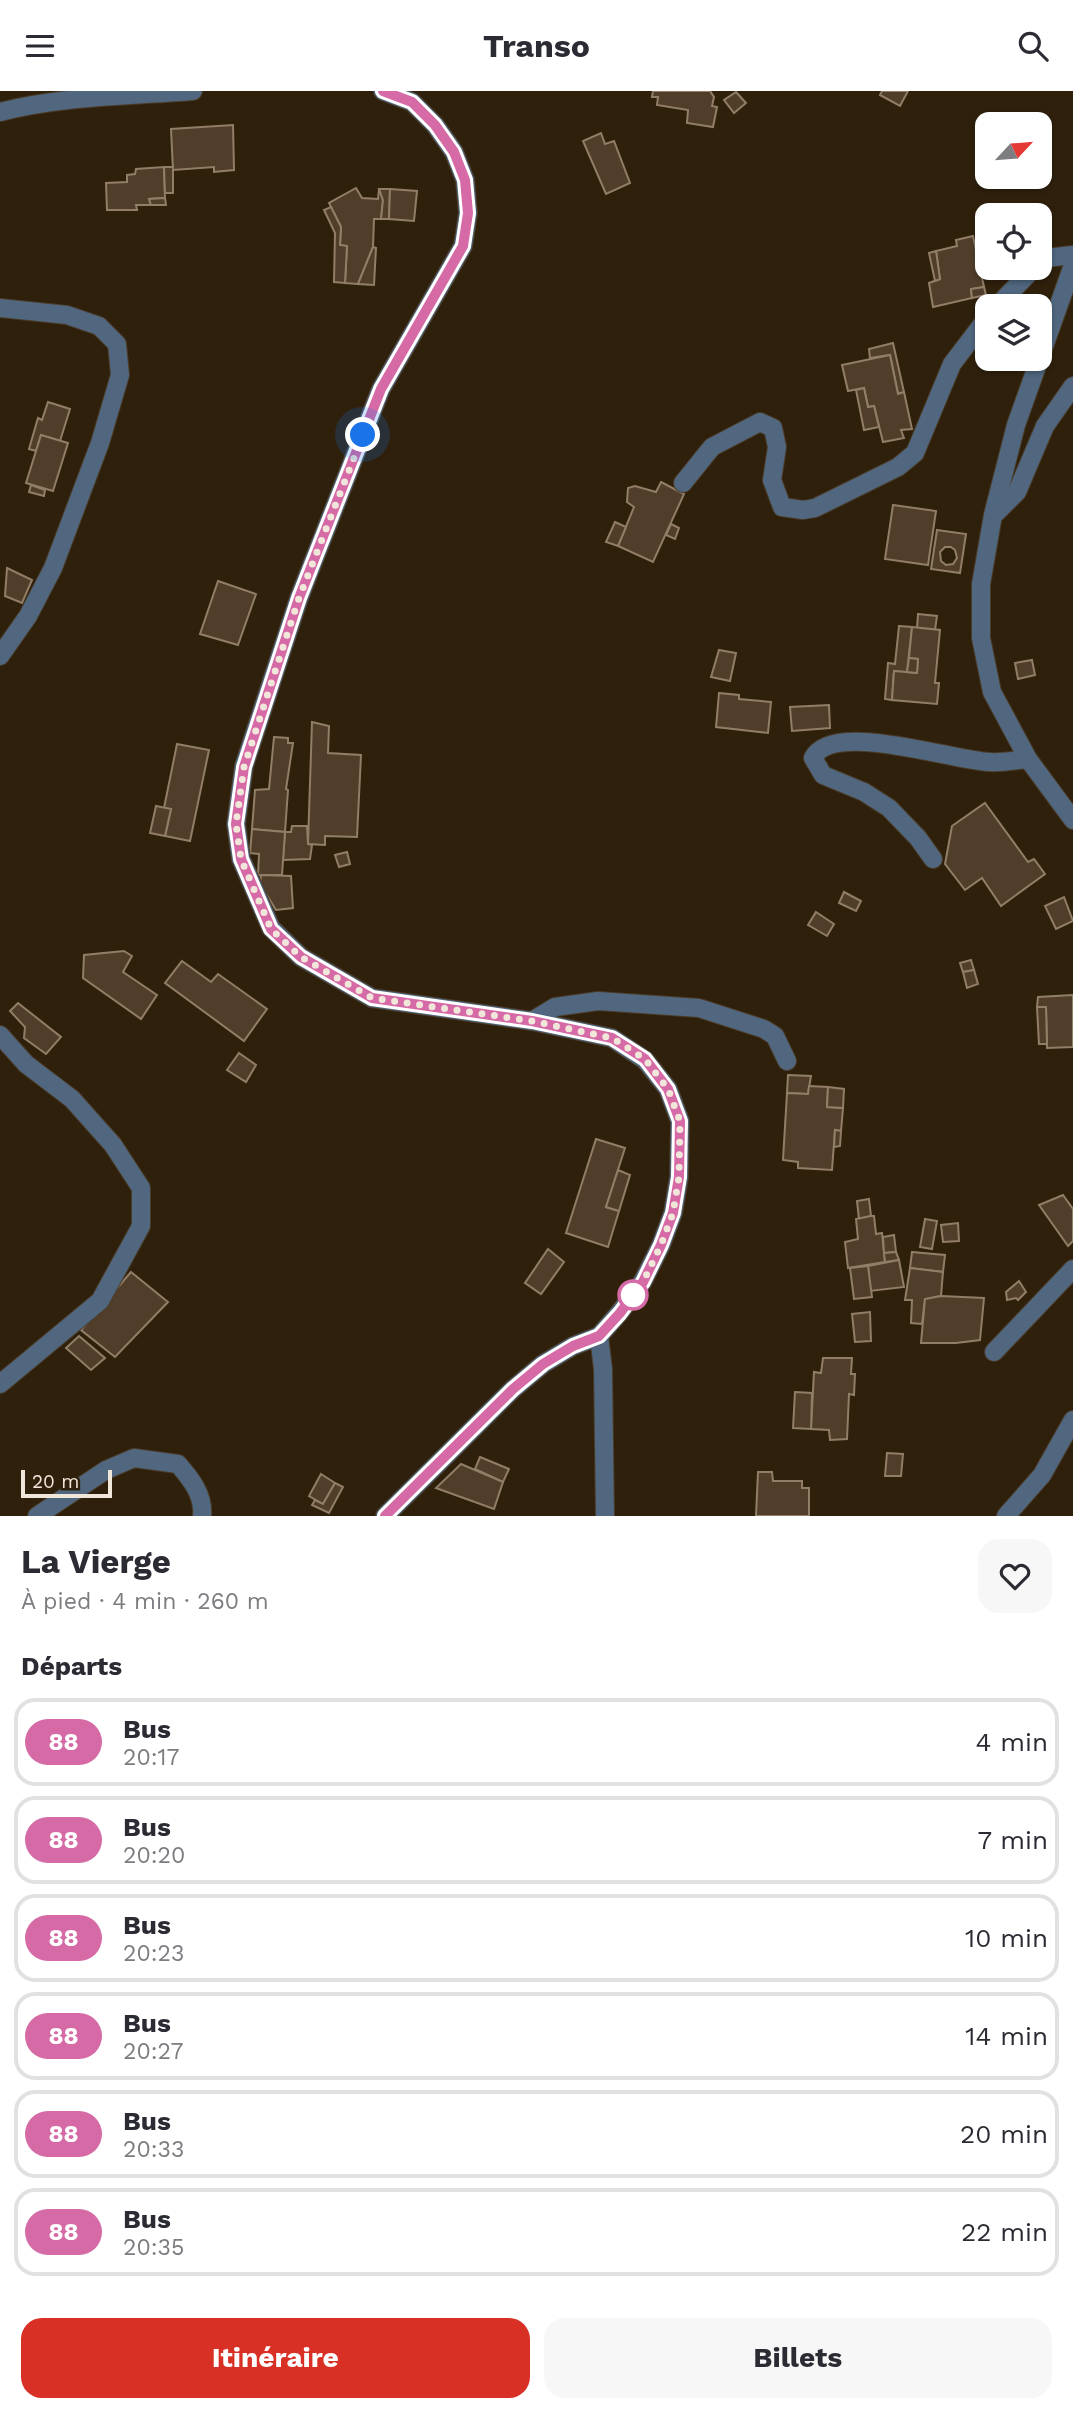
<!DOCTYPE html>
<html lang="fr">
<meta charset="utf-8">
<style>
:root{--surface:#fff;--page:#f7f7f7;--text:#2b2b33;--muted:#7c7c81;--line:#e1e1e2;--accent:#d93025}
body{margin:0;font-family:"Work Sans",sans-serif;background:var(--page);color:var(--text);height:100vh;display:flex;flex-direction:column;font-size:26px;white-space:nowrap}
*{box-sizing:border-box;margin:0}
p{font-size:23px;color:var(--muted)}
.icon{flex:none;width:38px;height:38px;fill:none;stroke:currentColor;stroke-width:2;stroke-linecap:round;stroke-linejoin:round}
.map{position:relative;height:1425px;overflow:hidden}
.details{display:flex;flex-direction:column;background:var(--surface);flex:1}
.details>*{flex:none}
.badge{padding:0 14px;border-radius:23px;font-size:24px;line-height:46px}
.needle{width:46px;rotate:64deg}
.tools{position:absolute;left:975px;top:21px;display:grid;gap:14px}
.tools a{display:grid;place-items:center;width:77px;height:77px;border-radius:14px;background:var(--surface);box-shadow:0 2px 5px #0004;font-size:35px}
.scale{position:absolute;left:21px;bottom:18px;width:91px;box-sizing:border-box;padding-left:7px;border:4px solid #f1e6da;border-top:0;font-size:19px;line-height:24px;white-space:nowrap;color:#f1e6da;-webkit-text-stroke:5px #2f200c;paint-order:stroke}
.you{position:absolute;width:35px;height:35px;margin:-18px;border:5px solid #fff;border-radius:50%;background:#1a73e8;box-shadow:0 0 0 10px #1a73e833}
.map>.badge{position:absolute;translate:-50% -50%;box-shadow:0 0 0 4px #fff}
h2{padding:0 21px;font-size:26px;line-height:63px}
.round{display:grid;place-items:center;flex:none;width:74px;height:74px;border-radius:21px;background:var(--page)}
.summary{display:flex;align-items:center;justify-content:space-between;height:119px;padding:0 21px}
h1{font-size:33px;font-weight:700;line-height:52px}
.cta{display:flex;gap:14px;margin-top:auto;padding:14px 21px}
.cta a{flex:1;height:80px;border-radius:21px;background:var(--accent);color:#fff;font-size:28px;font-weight:700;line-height:80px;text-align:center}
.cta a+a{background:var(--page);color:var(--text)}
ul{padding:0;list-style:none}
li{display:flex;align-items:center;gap:21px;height:88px;margin:0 14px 10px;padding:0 7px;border:4px solid var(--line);border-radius:21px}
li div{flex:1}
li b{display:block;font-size:26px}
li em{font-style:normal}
li .badge{min-width:77px;font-weight:700;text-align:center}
header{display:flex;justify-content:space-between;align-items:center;height:91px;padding:0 21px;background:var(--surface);font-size:32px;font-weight:700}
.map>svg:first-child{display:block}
.building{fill:#503e2a;stroke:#917e67;stroke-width:2;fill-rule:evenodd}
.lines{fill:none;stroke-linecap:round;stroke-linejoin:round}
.service-casing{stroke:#4a3c29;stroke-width:20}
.minor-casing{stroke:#4a3c29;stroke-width:20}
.tertiary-casing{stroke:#4a3c29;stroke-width:20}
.service{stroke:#50677f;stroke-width:18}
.minor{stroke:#50677f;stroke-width:18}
.tertiary{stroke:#50677f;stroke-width:18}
.line-casing{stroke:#fff;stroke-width:16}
.line{stroke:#d56aa6;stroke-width:10}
.walk{stroke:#f1e6da;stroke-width:7;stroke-dasharray:0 12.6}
.stop-dot{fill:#fff;stroke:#d56aa6;stroke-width:3.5}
</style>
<header><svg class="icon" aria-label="menu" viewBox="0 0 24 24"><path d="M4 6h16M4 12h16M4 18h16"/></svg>Transo<svg class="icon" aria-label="search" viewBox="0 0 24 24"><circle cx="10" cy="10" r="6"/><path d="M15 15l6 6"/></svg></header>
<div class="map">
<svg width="1073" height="1425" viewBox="0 0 1073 1425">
<rect width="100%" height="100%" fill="#2f200c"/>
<g class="building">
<polygon points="653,0 710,0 714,6 712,15 717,16 713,36 687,32 688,19 657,14 658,6 652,6"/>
<polygon points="882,0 908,0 900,15 880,4"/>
<polygon points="736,1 746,12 734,22 724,9"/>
<polygon points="233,34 234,79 214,81 214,76 173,79 171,38"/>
<polygon points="601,42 605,53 614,50 630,92 606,103 583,50"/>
<polygon points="164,76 165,107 149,108 151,114 136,114 137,119 107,119 106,92 127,91 127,84 135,83 136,78"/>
<polygon points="164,76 173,76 173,102 165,102"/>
<polygon points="356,97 362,107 378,108 379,98 383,109 381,128 374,128 373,156 358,193 345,192 347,155 340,154 341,136 329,112"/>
<polygon points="379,98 390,98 389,128 381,128 383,109"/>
<polygon points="390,98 417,100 414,130 389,128"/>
<polygon points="165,107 166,114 151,114 149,108"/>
<polygon points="331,116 341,136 340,154 347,155 345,192 334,191 335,142 324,119"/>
<polygon points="973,145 984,196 971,198 972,207 933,216 929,192 940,188 936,160 957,155 956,149"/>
<polygon points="373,156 376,157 374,194 358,193"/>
<polygon points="936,160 940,188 935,190 929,162"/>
<polygon points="984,196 986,204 972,207 971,198"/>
<polygon points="893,252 904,301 898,303 890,264 870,267 869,258"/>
<polygon points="890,264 898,303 904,301 912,338 901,339 904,347 883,351 874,315 868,316 864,297 848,300 842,274"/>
<polygon points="864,297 868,316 874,315 879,336 864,339 856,299"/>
<polygon points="48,311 70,318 60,350 41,344 36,360 29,358 38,327 42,329"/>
<polygon points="41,344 68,352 53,400 26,392"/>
<polygon points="661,391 684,403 653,471 618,455 634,416 627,411 628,397 635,395 656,401"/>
<polygon points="31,394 45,399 44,405 29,401"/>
<polygon points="893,414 936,420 928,474 885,468"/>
<polygon points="615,431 626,436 618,455 606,451"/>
<polygon points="671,433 679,437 675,448 666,444"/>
<path d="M937 439 966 443 960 482 931 478ZM951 456 955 459 957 467 953 473 946 474 941 470 940 461 945 456Z"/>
<polygon points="7,477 32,489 22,512 5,505"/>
<polygon points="218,490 256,503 238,554 200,543"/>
<polygon points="918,523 937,525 935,539 917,537"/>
<polygon points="899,535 912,536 907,581 894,580 892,609 885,608 888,572 895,573"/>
<polygon points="912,536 940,539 935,592 939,592 937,613 892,609 894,580 917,582 918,568 909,567"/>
<polygon points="719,559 736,562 730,590 711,586"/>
<polygon points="909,567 918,568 917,582 907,581"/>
<polygon points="1032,569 1035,584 1018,588 1015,572"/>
<polygon points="719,602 739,604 739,608 771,611 768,642 716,636"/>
<polygon points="829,614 830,637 792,640 790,616"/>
<polygon points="312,631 329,635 328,662 361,664 357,746 325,745 325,754 308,753"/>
<polygon points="274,646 288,647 288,652 293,652 286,698 288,699 285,741 252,738 255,699 269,698"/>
<polygon points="177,653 209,659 190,750 165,745 171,718 164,717"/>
<polygon points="985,712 1028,771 1034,768 1045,783 1001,815 982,787 965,799 945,773 952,735"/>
<polygon points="156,715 171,718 165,745 150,742"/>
<polygon points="292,735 307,735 308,753 312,754 310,768 283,769 285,741 291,741"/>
<polygon points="252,738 285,741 282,784 258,784 259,763 250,762"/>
<polygon points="347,761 350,773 339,776 335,764"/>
<polygon points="261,784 291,785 293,817 276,819 260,793"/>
<polygon points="844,801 861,810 856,820 839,812"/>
<polygon points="1064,806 1073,830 1056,838 1045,815"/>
<polygon points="816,821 834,833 827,845 808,834"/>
<polygon points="124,860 132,865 123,881 157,904 141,928 83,887 84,864"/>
<polygon points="971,869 974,879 963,881 960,872"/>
<polygon points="182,870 211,891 218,883 267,918 244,950 165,892"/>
<polygon points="974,879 978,893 967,897 963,881"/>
<polygon points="1073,904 1073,956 1047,957 1046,916 1037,916 1038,906"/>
<polygon points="18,912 61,946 46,963 24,947 25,936 10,920"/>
<polygon points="1037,916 1046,916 1047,953 1039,953"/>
<polygon points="239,962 256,974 246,991 227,979"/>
<polygon points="788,984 811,985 808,1003 787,1002"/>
<polygon points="809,995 828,996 827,1016 843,1017 841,1040 835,1039 832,1079 798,1077 798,1071 783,1069 787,1002 808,1003"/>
<polygon points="828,996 844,998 843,1017 827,1016"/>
<polygon points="835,1039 841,1040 840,1055 834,1056"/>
<polygon points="596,1048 625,1057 606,1116 619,1120 608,1156 566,1142"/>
<polygon points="618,1079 630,1084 619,1120 606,1116"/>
<polygon points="1063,1104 1073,1118 1073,1150 1068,1155 1039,1114"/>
<polygon points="869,1108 871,1125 859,1128 857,1110"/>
<polygon points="871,1125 874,1125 876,1143 882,1142 885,1171 848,1177 845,1151 858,1148 856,1128"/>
<polygon points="925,1128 937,1130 932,1158 920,1156"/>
<polygon points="958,1132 959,1150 943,1151 941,1134"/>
<polygon points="894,1144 896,1161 884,1162 883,1146"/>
<polygon points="548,1158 564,1171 541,1203 525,1192"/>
<polygon points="896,1161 899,1169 885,1171 884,1162"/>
<polygon points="912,1161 945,1164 943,1181 910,1177"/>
<polygon points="899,1169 904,1196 870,1200 868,1175"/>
<polygon points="868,1175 872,1206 854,1208 850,1177"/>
<polygon points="910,1177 943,1181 941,1205 925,1208 922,1233 911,1232 912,1209 905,1209"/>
<polygon points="131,1181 168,1211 115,1266 81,1239"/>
<polygon points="1019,1190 1026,1201 1018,1209 1016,1207 1007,1209 1006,1201"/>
<polygon points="941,1205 984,1207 980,1249 956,1252 921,1252 925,1208"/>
<polygon points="870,1221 871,1250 855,1251 852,1223"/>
<polygon points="79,1245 105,1267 91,1279 66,1257"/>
<polygon points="823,1267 852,1267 851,1283 855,1283 854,1304 849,1303 847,1348 830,1349 829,1339 811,1338 814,1281 821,1282"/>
<polygon points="795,1301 812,1302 811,1338 793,1337"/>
<polygon points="887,1362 903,1363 901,1385 885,1385"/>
<polygon points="480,1366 509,1378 503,1391 475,1378"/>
<polygon points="461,1373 503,1391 494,1418 436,1397"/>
<polygon points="758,1381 772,1381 773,1390 802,1390 802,1397 809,1397 809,1425 756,1425"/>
<polygon points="321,1383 335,1392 323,1413 309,1405"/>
<polygon points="335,1392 343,1396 329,1422 312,1414 315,1409 323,1413"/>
</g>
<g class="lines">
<g class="service-casing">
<g id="service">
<polyline points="1040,172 1046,167 1073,164"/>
<polyline points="997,215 1034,177"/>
<polyline points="0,217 67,224 99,235 117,253 120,284 100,352 53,477 28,525 0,565"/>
<polyline points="683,392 712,356 760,331 773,337 777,356 772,389 782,416 803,419 815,417 898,376 915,362 952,273 987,227"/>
<path d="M933 768 918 747 889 717 864 701 823 684 813 667C832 628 957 671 990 671 1003 672 1016 669 1028 668"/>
<polyline points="532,930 555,916 598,910 699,917 764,938 775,945 787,970"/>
<polyline points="0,944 26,973 72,1008 113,1054 141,1097 141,1135 100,1210 0,1293"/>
<polyline points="994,1261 1073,1178"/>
</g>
</g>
<g class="minor-casing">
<g id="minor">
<polyline points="1073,174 1016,334 993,424 981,493 981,547 992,601 1028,668 1073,729"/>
<polyline points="996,422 1017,401 1045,335 1073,295"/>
</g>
</g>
<g class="tertiary-casing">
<g id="tertiary">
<polyline points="383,0 412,11 435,34 454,61 465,89 468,122 463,155 381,298 299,507 244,675 236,733 241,768 271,837 301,866 372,907 532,930 612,947 645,969 668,998 680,1030 679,1086 673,1122 661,1154 643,1190 620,1221 599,1245 573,1255 543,1273 513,1298 385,1425"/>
<path d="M0 21C62 5 129 5 193 0"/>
<polyline points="599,1245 603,1278 605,1425"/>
<path d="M37 1425 106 1379 134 1367 178 1373C191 1388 204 1404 202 1425"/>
<polyline points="1006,1425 1042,1384 1073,1329"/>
</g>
</g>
<use href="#service" class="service"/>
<use href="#minor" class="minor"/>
<use href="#tertiary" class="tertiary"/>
</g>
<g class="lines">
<g class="line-casing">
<polyline id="line" points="383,0 412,11 435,34 454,61 465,89 468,122 463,155 381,298 299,507 244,676 236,733 241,768 271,838 301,866 372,907 532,930 612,947 645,968 668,998 680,1030 679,1086 673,1122 661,1154 643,1191 620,1222 599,1245 573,1255 543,1273 513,1298 385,1425"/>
</g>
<use href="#line" class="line"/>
<polyline class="walk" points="363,344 299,507 244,676 236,733 241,768 271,838 301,866 372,907 532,930 612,947 645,968 668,998 680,1030 679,1086 673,1122 661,1154 643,1191 631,1206 633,1204"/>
</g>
<circle class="stop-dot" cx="633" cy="1204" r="14"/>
</svg>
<div class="tools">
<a><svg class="needle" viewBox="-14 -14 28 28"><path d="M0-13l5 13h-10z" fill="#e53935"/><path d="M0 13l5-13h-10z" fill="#7c7c81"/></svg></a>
<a><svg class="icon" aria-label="locate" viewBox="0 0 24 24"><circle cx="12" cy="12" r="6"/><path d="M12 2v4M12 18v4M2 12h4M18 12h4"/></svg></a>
<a><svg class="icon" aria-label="layers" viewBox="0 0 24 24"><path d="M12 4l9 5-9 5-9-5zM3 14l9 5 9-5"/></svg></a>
</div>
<div class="scale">20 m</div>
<div class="you" style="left:363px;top:344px"></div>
</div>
<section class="details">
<div class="summary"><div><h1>La Vierge</h1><p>À pied · 4 min · 260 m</p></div><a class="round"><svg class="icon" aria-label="heart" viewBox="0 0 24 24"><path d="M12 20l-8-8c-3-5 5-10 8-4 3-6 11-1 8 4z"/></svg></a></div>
<h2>Départs</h2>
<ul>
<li><span class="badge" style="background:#d56aa6;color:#fff">88</span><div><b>Bus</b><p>20:17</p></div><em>4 min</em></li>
<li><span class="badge" style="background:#d56aa6;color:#fff">88</span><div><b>Bus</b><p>20:20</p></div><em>7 min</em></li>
<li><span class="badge" style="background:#d56aa6;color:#fff">88</span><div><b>Bus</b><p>20:23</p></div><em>10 min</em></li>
<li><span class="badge" style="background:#d56aa6;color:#fff">88</span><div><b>Bus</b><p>20:27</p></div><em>14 min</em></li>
<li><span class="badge" style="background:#d56aa6;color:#fff">88</span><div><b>Bus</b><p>20:33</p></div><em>20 min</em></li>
<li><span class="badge" style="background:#d56aa6;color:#fff">88</span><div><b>Bus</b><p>20:35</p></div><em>22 min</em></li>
</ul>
<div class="cta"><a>Itinéraire</a><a>Billets</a></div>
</section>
